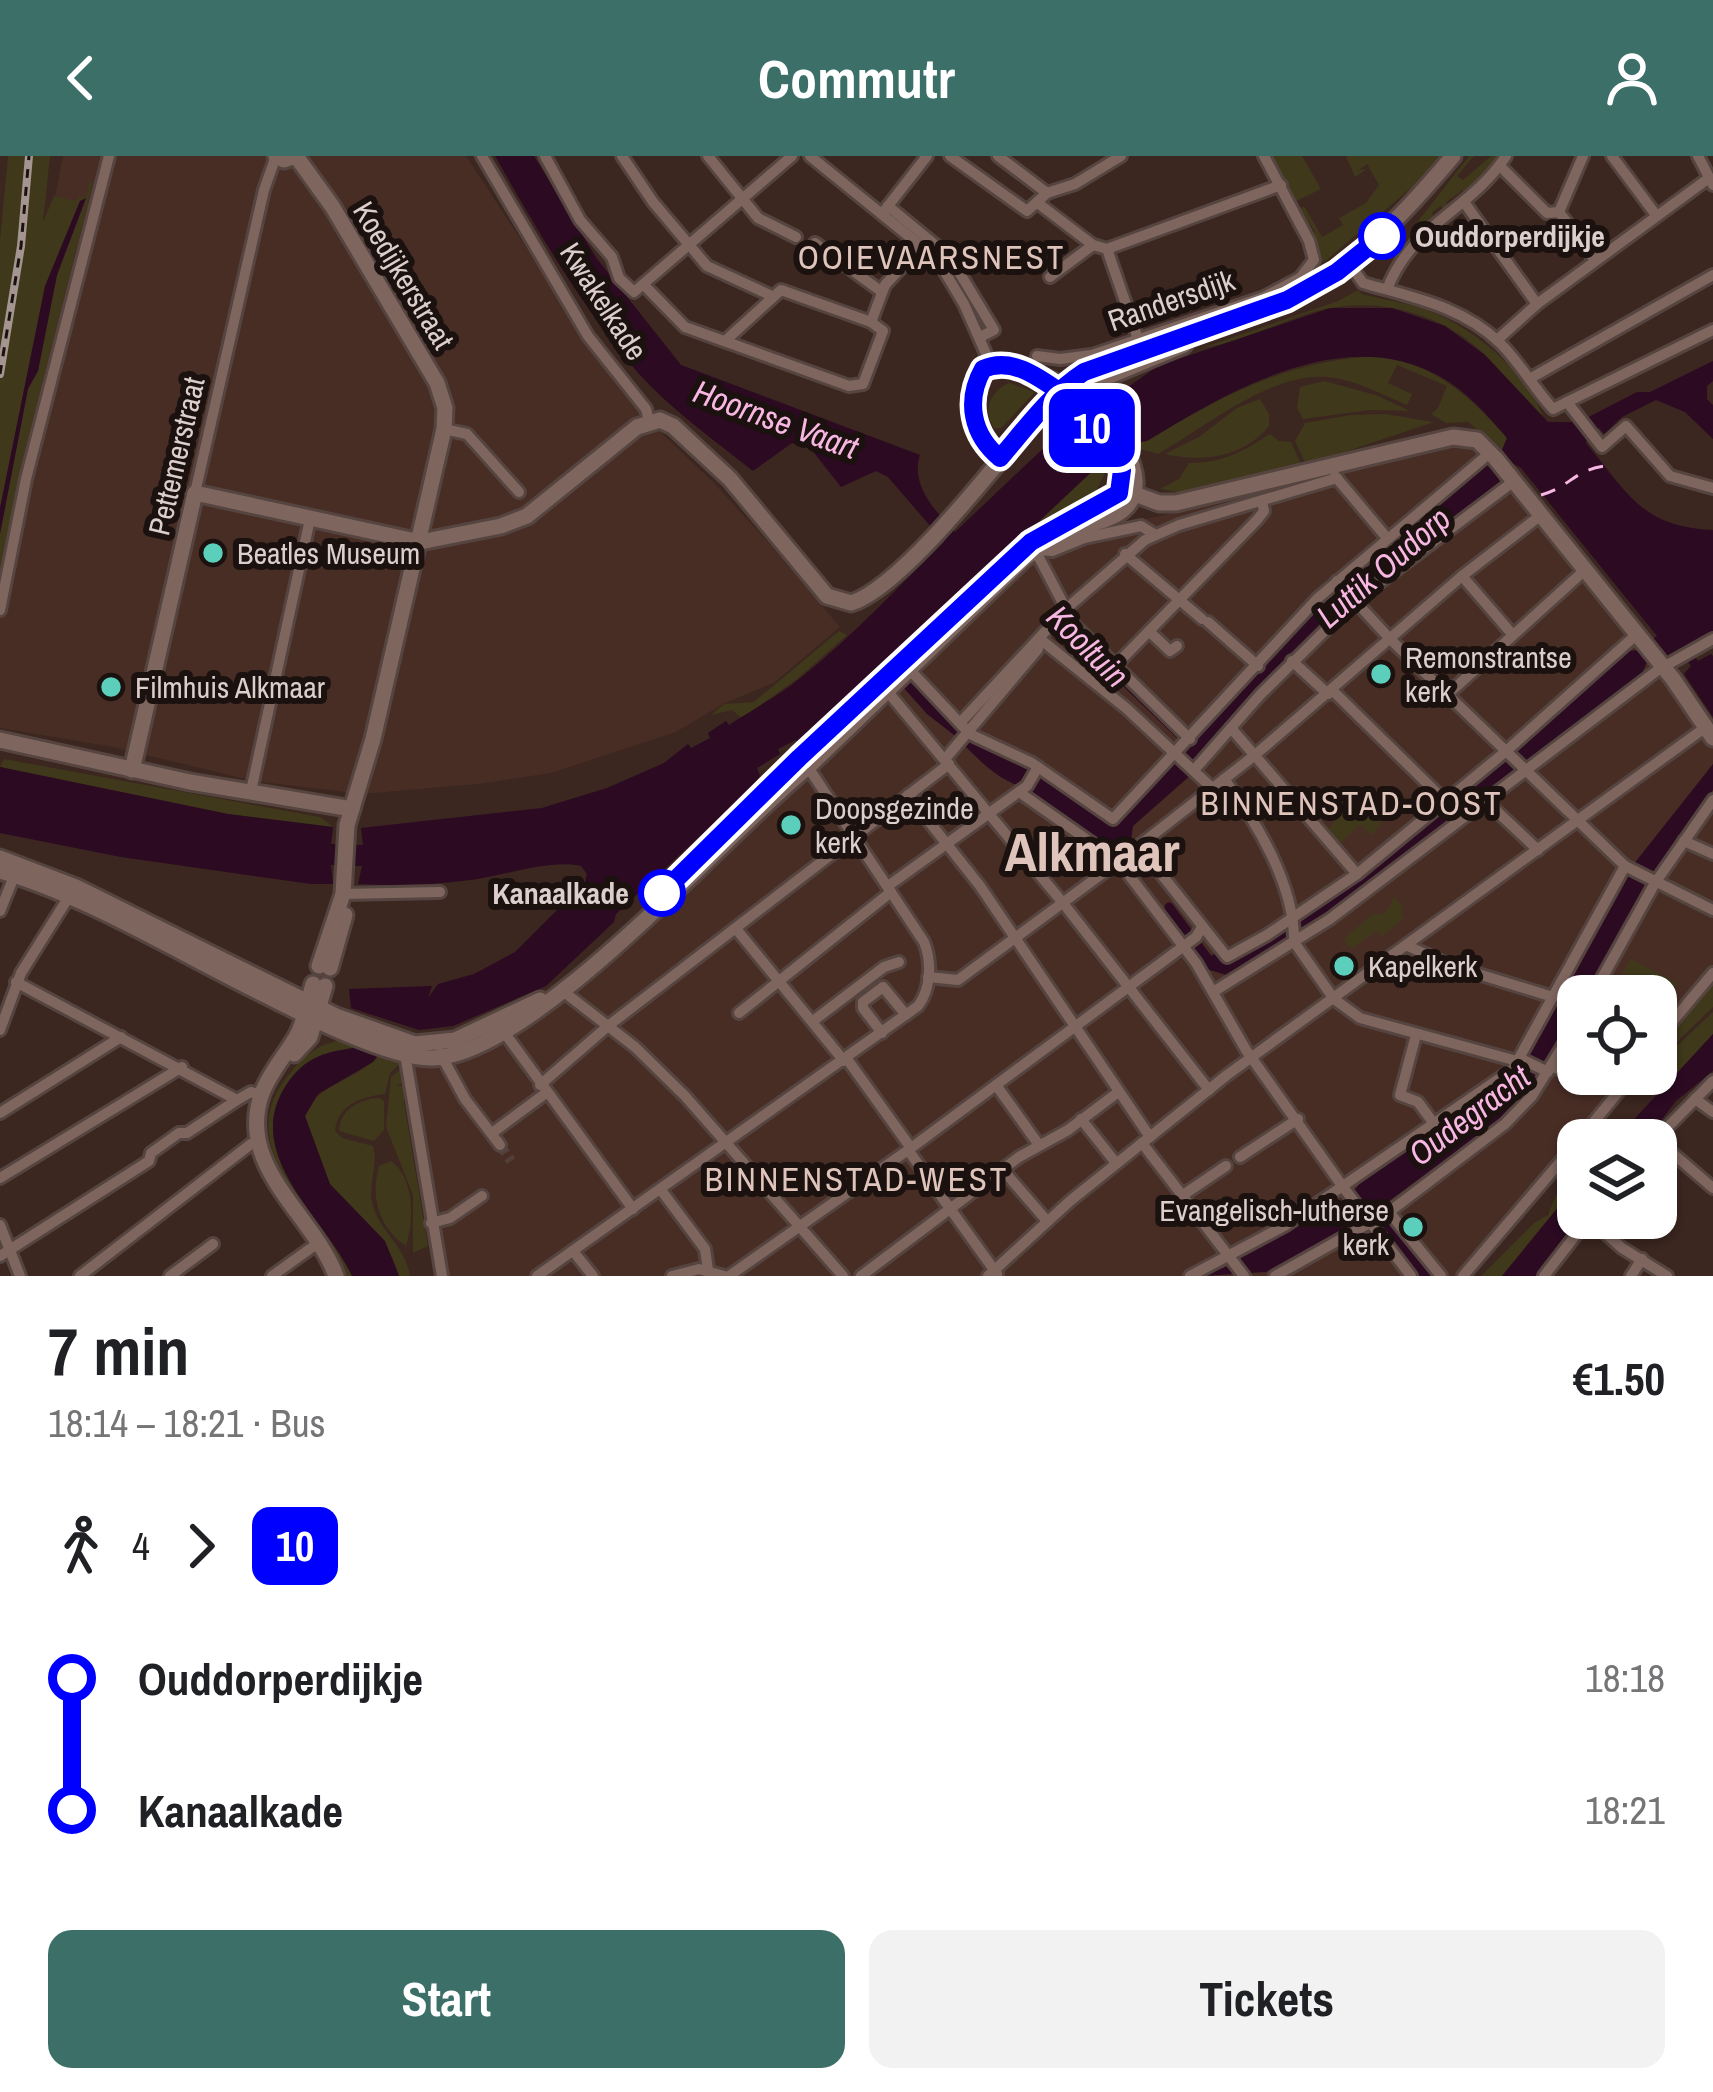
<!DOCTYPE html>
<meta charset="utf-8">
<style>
:root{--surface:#fff;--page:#f2f2f2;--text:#202124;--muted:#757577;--accent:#3b6f68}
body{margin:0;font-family:"Archivo Narrow",sans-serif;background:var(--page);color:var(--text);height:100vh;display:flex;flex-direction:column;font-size:45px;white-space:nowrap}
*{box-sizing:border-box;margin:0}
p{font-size:39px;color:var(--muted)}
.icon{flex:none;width:66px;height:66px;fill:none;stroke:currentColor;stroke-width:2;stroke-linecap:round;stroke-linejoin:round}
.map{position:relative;height:1120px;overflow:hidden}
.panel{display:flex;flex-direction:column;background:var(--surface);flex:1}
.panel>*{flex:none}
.badge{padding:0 24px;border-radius:18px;font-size:42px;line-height:78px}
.tools{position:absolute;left:1557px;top:819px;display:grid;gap:24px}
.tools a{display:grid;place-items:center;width:120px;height:120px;border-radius:24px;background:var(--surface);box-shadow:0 3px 9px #0004;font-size:60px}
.map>.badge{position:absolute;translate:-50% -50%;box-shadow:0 0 0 6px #fff}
.legs{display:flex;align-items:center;gap:18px;height:132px;padding:0 48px;font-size:39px}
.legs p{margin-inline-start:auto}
.overview{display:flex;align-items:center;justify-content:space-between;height:204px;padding:0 48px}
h1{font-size:66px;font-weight:800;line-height:90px}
.button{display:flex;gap:24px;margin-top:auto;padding:24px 48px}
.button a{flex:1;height:138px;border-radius:24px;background:var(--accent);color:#fff;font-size:48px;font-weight:800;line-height:138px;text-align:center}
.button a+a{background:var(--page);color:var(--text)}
ul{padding:0 48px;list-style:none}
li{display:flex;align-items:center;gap:42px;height:132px;font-size:45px}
li i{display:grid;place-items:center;width:18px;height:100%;margin:0 15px;background:currentColor}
li i::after{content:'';width:30px;height:30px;margin:-15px;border:9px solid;border-radius:50%;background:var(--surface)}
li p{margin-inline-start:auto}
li:first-child i{background:linear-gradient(#0000 50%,currentColor 0)}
li:last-child i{background:linear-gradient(currentColor 50%,#0000 0)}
header{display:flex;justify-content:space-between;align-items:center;height:156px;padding:0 48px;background:var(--accent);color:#fff;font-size:54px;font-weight:800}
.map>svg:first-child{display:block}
.built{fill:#482d25}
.green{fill:#40381b}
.water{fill:#2b0a22}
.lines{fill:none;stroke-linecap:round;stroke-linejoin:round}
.canal{stroke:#2b0a22;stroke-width:9}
.ferry{stroke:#f8b7e2;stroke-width:3;stroke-dasharray:15 12;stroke-linecap:butt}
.street-tunnel{stroke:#533f3a;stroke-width:10;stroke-dasharray:10 5;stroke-linecap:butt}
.street-casing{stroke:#55443f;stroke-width:16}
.secondary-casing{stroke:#55443f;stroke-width:21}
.street{stroke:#7e665f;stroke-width:10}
.secondary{stroke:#7e665f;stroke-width:15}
.rail-casing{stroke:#a59590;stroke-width:8}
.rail{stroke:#1b120f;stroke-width:3;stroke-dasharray:9;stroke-linecap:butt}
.line-1-casing{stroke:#fff;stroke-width:27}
.line-1{stroke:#00f;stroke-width:18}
.stop-1-dot{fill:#fff;stroke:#00f;stroke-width:6}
.poi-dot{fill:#5bcebc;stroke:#1b120f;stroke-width:4.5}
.labels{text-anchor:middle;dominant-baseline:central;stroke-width:12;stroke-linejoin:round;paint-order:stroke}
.stop-label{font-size:30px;font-weight:bold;fill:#dcceca;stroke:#1b120f;text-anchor:start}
.street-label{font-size:30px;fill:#dcceca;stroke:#1b120f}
.poi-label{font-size:30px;fill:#dcceca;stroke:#1b120f;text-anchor:start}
.neighbourhood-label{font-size:33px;letter-spacing:3px;fill:#dfc4bc;stroke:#1b120f}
.water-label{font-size:33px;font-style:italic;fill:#f8b7e2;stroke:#1b120f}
.town-label{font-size:54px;font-weight:bold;fill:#dfc4bc;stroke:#1b120f}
</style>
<header><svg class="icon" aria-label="back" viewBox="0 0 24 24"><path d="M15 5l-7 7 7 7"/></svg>Commutr<svg class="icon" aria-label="person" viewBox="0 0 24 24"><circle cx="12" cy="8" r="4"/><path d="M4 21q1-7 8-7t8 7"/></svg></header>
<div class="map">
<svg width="1713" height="1120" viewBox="0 0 1713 1120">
<rect width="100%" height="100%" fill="#3b2620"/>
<g class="built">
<polygon points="63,0 466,0 604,210 649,265 714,327 767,385 840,471 775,526 723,548 676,576 551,617 478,628 362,638 254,625 113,591 0,572 0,319"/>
<polygon points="1452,287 1479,293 1661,511 1713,592 1713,834 1656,902 1656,840 1578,840 1578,918 1642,918 1467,1120 445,1120 409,903 436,909 453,931 457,919 455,905 517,879 563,846 572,835 576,836 883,551 1032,403 1097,373 1245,342"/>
</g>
<g class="green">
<polygon points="8,0 50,0 43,66 54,40 77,45 79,40 86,41 89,26 93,27 25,294 0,417 0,378 28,233 38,215 57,119 85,46 83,43 80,45 45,130 0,352 0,84"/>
<polygon points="1267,0 1302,0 1321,33 1294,46"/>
<polygon points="1346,0 1440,0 1418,26 1323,107 1310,81 1315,76 1304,59 1298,61 1296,55 1304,50 1322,81 1343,69 1339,62 1366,47 1379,29 1367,8 1359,14 1367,13 1355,21"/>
<polygon points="1469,0 1474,0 1457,20 1463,24 1491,0 1501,0 1467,38 1463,34 1446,46 1449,52 1445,55 1441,50 1432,56 1434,63 1418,72 1407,88 1412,73"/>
<path d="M1358 134 1362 138C1388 145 1413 147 1437 158 1478 176 1532 221 1544 264 1523 246 1507 222 1488 202 1445 157 1376 139 1316 155 1279 166 1238 187 1202 192L1338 145Z"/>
<path d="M1379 200C1435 208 1471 241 1507 282L1502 294 1468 266 1446 267 1431 258 1438 252 1447 230 1397 209 1388 227 1412 238 1407 249C1383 239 1354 223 1327 221 1271 216 1205 271 1158 298L1136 292 1133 287 1147 285C1222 239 1289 204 1379 200Z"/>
<polygon points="1324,225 1376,239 1410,255 1370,254 1303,263 1297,252 1300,231"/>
<path d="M1009 227 1035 236 1001 272H994C982 255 990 235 1009 227Z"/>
<path d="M1260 243 1269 258V270C1244 301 1203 307 1165 298L1199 281 1237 252Z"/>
<polygon points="1385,258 1434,266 1306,309 1295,285 1305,267 1350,259"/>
<path d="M1270 278 1279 285 1291 286 1303 312 1181 337 1160 333 1179 323 1189 307C1223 307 1242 296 1270 278Z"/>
<polygon points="1102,306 1105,317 1096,335 1038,366"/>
<polygon points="839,475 847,479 797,523 742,562 732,554 711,559 724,548 754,546"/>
<polygon points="4,603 320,661 333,671 228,658 0,611"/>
<polygon points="1353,633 1372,652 1380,646 1383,649 1374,660 1382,668 1371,679 1360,669 1337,690 1324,676 1334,667 1313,642 1317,638 1333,656 1341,655 1340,638 1343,634 1348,638"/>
<polygon points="1394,740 1405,753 1401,757 1405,762 1382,780 1377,775 1351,793 1343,783 1374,757 1380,759 1388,753"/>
<polygon points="1631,803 1677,827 1664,850 1656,845 1656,840 1648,840 1619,823"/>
<polygon points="1713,820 1713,851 1656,906 1656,895"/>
<polygon points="1713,856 1713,878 1660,936 1654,934 1652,920 1663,903"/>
<path d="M343 884 362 891C329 895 305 899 285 931 242 1000 326 1063 352 1120H347C322 1056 225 990 291 916 305 898 322 886 343 884Z"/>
<path d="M374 895 401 907 390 917 385 938C361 941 338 948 335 975L342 982 373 990C379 1010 367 1029 373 1050 381 1077 406 1091 410 1120H399C388 1078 361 1070 337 1039 321 1018 309 985 305 960 317 926 355 926 377 901Z"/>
<polygon points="402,912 405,926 396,930 405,929 404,946 428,1090 413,1097 413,1039 386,971 391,921"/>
<path d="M380 942 384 945V974L374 985 339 975C339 954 361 942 380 942Z"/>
<path d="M391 1005C415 1022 414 1065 406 1090 379 1072 370 1041 379 1010Z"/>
<polygon points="1578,1012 1578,1027 1502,1120 1481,1120 1534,1067 1548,1059 1555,1041"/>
</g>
<g class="water">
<path d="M495 0H534L597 103 681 209 920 299C910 329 935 355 955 376L1050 286 1158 210 1330 152H1392L1445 170 1485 199 1548 266H1579L1637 236H1650L1713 205V225L1707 230V243L1713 249V283L1685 256 1656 244 1622 261 1604 278 1599 272 1589 278 1586 287C1628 337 1641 371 1713 374V475L1689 491 1698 505 1711 498 1713 500V561L1684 518 1691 510 1681 496 1671 501 1658 497 1647 506 1640 522 1526 608 1519 606 1513 611 1514 617 1308 772 1302 762 1364 719 1503 603 1507 604 1620 496 1637 494 1657 480 1521 312 1512 307 1511 312 1497 319 1500 326 1367 432 1351 436 1346 431 1347 421 1466 321 1487 307 1493 311 1504 302 1502 294 1507 282C1487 259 1467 235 1439 220 1343 167 1229 235 1147 285L1133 287 1127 282 1100 302 1102 306 892 504 963 577 959 583 927 558 885 511 799 587 796 584 778 593 780 598 757 612 760 619 756 628 616 758 614 766 546 830 453 870 419 874 351 852 349 833 432 830 428 842 438 828 474 818 515 796 585 726 587 718 581 710C552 703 501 720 470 724 433 729 395 730 358 728L362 710 331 709 333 728H311L121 701 0 677V611L228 658 333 671 331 688 363 689 361 672 542 652 607 632 664 607 688 588 691 592 710 582 708 577 726 565 729 569C751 554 777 541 799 523 851 482 897 432 944 386L888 321 876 315 841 331 811 293 792 287 753 315C714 284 673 255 639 218 582 152 538 75 495 0Z"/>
<polygon points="86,42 57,119 38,215 28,233 0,378 0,352 45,130 80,45"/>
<polygon points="1333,434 1347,440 1343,449 1290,501 1197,606 1185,601 1186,591 1061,470 1064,466 1183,584"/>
<path d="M970 585 1029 611V620L1036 624 1043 620 1108 666H1116L1175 604 1192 618 1133 670 1130 694 1116 698 1029 638 1031 633C1004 628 986 611 966 591Z"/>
<polygon points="1713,608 1713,634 1651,720 1633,709"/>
<polygon points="1629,719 1647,729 1643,739 1588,840 1578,840 1578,857 1549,907 1541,909 1530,899"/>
<polygon points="1267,782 1277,796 1233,821 1203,812 1203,806 1214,798 1231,806"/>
<polygon points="1713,878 1713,915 1676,945 1646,984 1615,984"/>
<path d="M362 891 373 894 377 901 373 906 318 938 305 960 330 1028 385 1085 399 1120H352C326 1063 242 1000 285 931 305 899 329 895 362 891Z"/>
<polygon points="1523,909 1542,920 1503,961 1381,1051 1389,1066 1437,1120 1417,1120 1381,1074 1374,1058 1366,1055 1352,1037 1361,1026 1499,929 1503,932"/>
<polygon points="1578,1027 1581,1062 1535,1120 1502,1120"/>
<polygon points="1345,1043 1359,1060 1352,1069 1266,1116 1202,1120 1228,1110 1251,1091"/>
</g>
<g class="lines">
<g class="canal">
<polyline points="1169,751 1208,803 1216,807"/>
<polyline points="1261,795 1312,762"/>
</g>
<path class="ferry" d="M1541 339C1570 331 1574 314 1605 310"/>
<polyline class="street-tunnel" points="500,989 511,1005"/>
<g class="street-casing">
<g id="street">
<polyline points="482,0 588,180 646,253 649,265"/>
<polyline points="545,0 580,64 612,101 619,122 634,136 792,0"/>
<polyline points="622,0 653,46 707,110 772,140"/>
<polyline points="708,0 758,62 796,81"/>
<polyline points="810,0 937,103 964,148 991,209"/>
<polyline points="950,0 1027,55 1047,37"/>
<polyline points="998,0 1047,37"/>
<polyline points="1612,0 1656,59"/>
<polyline points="1698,0 1713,29"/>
<polyline points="1500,10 1547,57 1559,56 1595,104"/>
<polyline points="1047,37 1075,28 1121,0"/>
<polyline points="1464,46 1537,148"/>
<polyline points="1039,48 1093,89 1107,93 1138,183"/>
<polyline points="888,50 950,101 994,174 980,181"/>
<polyline points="885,54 927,0"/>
<polyline points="1559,56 1583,0"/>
<polyline points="815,87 882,136"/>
<polyline points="1107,93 1281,29"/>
<path d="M1349 107 1363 127C1411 141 1462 150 1500 187 1520 207 1534 232 1553 253L1713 174"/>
<polyline points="1050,121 1093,89"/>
<polyline points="645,130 685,171 849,230 863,228 883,175 871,166 781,134 725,185"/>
<path d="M1387 133C1414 66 1470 55 1506 0"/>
<polyline points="871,166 885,129 922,89"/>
<polyline points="1497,184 1537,148 1709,22"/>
<polyline points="1037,200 1060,203 1092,199 1264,141 1300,122 1314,104 1309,85 1264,0"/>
<polyline points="1531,222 1713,119"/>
<polyline points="1567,246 1602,291 1626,270 1670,320 1713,332"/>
<polyline points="444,273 467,278 519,336"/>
<polyline points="1335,320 1387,382"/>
<polyline points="195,337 264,34 276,0"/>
<polyline points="1034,392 1066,453"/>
<polyline points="1038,394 1052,395 1084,382 1141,370 1154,378"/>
<polyline points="1125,398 1202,463"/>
<polyline points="1462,420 1512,478"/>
<polyline points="1337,425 1390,483 1625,710 1713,754"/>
<polyline points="0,454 26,323 109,0"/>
<polyline points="1062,457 1190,583"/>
<polyline points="1208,466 1258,510"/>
<polyline points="1150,476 1170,495 1177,490"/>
<polyline points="1040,483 1126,552 1212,632"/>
<polyline points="1292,505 1328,538"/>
<polyline points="1116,509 1257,364 1264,355 1262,345"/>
<polyline points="908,512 970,578 1032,607 1113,663 1318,442 1491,296"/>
<polyline points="1332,534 1445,645"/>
<polyline points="888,536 1063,747 1209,934"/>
<polyline points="1447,539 1585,414"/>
<polyline points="960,567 1066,453 1145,384 1179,369 1337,322"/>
<polyline points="1231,572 1357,718"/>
<polyline points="945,603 1038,493"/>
<polyline points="1195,613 1260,539 1355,445 1514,325"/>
<path d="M1224 623C1257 666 1295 730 1294 786"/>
<polyline points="251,635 310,363"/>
<polyline points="1019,636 1119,706 1196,807 1246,894 1343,1031 1411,1120"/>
<polyline points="908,639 980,730 1150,981"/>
<polyline points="1487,646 1538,694"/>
<polyline points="1684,685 1713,698"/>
<polyline points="1139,690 1227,801 1267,779 1357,718 1505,596 1636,479"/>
<polyline points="888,730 1027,630 1038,611"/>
<polyline points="343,738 440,736"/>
<polyline points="0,755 17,713"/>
<polyline points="737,774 844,905"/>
<polyline points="1294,786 1334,843 1360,862 1517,905"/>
<polyline points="1408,790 1449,809 1553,841"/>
<polyline points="928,821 958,824 1122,703 1255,599 1462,420 1541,359"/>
<polyline points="16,826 237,944 251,936 261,940"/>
<polyline points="564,836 635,891 685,940 843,1120"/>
<polyline points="1213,836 1330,763 1658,514 1713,483"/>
<polyline points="1592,840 1655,727 1713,644"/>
<polyline points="739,857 891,736"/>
<polyline points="813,865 884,811 899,806"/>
<polyline points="501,872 633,1053"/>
<polyline points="0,874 21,817 70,739"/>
<polyline points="882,877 863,852 863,846 883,831 906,859"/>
<polyline points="1416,879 1400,939 1418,946 1435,969"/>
<polyline points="1656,885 1713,817"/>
<polyline points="440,897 465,943 500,989"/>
<polyline points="405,898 442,1120"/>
<polyline points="1519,902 1548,916"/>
<polyline points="847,903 911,992"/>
<polyline points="1551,911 1578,917"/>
<polyline points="1581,918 1625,928"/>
<polyline points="540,929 608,870 949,608"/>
<polyline points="996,929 1039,989"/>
<polyline points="1695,943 1713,956"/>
<polyline points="0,957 121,881"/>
<polyline points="1081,963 1116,1007"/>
<polyline points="492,977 546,937"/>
<polyline points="1656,983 1713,1032"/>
<polyline points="1579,984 1633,918"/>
<polyline points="1655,984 1713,925"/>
<polyline points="1142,987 1244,1120"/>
<polyline points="908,994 997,1118"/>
<polyline points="1240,1001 1298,963"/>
<polyline points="1003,1014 1047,1065"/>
<polyline points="0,1022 182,911"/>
<polyline points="661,1034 705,1093 708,1114"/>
<polyline points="1183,1039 1226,1010"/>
<polyline points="1389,1056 1441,1120"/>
<polyline points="1589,1063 1622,1092 1667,1120"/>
<polyline points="431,1067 450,1062 482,1040"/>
<polyline points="0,1069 20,1120"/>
<polyline points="573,1095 593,1120"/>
<polyline points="0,1100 149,1005 151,997 179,977 187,977 237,944"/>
<polyline points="80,1120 251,988 259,987"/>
<polyline points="170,1120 213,1088"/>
<polyline points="272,1120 318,1087"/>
<path d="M537 1120 918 850C931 833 932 806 924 786L808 611"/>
<polyline points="672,1120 699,1113 724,1120"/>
<polyline points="729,1120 911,992 1196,781 1201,773"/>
<polyline points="861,1120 1019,1001 1068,974 1117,937"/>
<polyline points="988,1120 1070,1045 1227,919 1706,571"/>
<polyline points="1190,1120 1286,1069 1513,913 1625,710"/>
<polyline points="1275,1120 1389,1056 1505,968 1532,940 1578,865"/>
<polyline points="1463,1120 1578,985"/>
<polyline points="1544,1120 1589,1062"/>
<polyline points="1631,1120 1642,1103"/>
</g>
</g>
<g class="secondary-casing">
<g id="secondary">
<polyline points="276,0 284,4 296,0"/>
<polyline points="296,0 332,50 437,227 445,252 444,273 373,583 347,669 343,738 319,810"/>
<path d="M1074 223C1112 199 1155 190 1197 177 1322 136 1369 100 1453 0"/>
<polyline points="1089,247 1102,223 1184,189"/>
<polyline points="1127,335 1159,347 1176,347 1453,281 1477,284 1496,303 1673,523 1713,582"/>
<polyline points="1031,386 1113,343 1123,327 1118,309 1058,234"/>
<polyline points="0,584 190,626 352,653"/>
<path d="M132 614 195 337 420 386 501 370 527 360 637 271 660 264 673 270 730 323 827 440 851 447C904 431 1008 293 1048 246"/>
<polyline points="764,636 1000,414"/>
<polyline points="0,702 76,731 336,860 415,888 455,884 540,844"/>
<path d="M0 715C85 739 183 799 263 838 302 858 391 903 432 902 532 900 724 679 808 611L1025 402C1039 391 1055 381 1072 374 1088 368 1111 365 1124 353 1158 323 1106 256 1079 239 1057 225 1026 213 1001 207L981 215C967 250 972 279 1000 302"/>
<polyline points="330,812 345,759"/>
<path d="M313 828C308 845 305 866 296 881 285 900 270 916 262 937 235 1011 314 1059 336 1120"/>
<polyline points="294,898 310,881 325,830"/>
</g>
</g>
<use href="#street" class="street"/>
<use href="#secondary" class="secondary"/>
<g class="rail-casing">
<polyline id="rail" points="0,218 21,90 29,0"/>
</g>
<use href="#rail" class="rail"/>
</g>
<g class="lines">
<g class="line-1-casing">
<path id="line-1" d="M662 737 799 602 1031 386 1119 337 1122 314 1063 238C1040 222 1012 200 983 213 965 245 972 279 1000 302 1026 272 1050 238 1084 216L1287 144 1337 116 1382 80"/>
</g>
<use href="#line-1" class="line-1"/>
</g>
<g class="stop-1-dot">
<circle cx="1382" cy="80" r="21"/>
<circle cx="662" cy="737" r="21"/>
</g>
<g class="poi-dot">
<circle cx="213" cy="397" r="12"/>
<circle cx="1381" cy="518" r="12"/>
<circle cx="111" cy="531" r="12"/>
<circle cx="791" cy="669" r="12"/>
<circle cx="1344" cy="810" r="12"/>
<circle cx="1413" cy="1071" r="12"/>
</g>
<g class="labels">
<g class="stop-label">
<text x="1415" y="80">Ouddorperdijkje</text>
<text x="629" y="737" text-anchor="end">Kanaalkade</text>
</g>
<g class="street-label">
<text transform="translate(404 119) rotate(59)">Koedijkerstraat</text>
<text transform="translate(1171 144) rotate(-19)">Randersdijk</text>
<text transform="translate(604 145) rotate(57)">Kwakelkade</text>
<text transform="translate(176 300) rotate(-77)">Pettemerstraat</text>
</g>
<g class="poi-label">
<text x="237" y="397">Beatles Museum</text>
<text x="1405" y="501">Remonstrantse<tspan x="1405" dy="34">kerk</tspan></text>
<text x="135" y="531">Filmhuis Alkmaar</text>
<text x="815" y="652">Doopsgezinde<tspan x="815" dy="34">kerk</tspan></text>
<text x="1368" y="810">Kapelkerk</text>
<text x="1389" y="1054" text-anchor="end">Evangelisch-lutherse<tspan x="1389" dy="34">kerk</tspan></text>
</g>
<g class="neighbourhood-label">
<text x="932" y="101">OOIEVAARSNEST</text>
<text x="1352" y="647">BINNENSTAD-OOST</text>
<text x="857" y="1023">BINNENSTAD-WEST</text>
</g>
<g class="water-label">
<text transform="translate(776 263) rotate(20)">Hoornse Vaart</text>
<text transform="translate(1383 411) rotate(-41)">Luttik Oudorp</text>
<text transform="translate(1088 490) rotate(45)">Kooltuin</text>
<text transform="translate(1469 959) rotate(-37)">Oudegracht</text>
</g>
<g class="town-label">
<text x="1092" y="695">Alkmaar</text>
</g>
</g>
</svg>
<div class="tools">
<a><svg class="icon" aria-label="locate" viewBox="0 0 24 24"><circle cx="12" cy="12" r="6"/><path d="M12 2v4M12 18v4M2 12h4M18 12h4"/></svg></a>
<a><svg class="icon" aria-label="layers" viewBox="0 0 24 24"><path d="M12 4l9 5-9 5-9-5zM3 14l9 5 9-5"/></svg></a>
</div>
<b class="badge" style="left:1092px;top:272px;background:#00f;color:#fff">10</b>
</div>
<section class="panel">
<div class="overview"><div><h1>7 min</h1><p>18:14 – 18:21 · Bus</p></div><b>€1.50</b></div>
<div class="legs"><svg class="icon" aria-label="walk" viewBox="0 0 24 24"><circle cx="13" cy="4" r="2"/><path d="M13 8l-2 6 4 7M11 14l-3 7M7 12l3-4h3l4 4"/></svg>4<svg class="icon" aria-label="forward" viewBox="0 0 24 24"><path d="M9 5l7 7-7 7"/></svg><b class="badge" style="background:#00f;color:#fff">10</b></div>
<ul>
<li><i style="color:#00f"></i><b>Ouddorperdijkje</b><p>18:18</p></li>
<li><i style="color:#00f"></i><b>Kanaalkade</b><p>18:21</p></li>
</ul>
<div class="button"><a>Start</a><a>Tickets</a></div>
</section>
